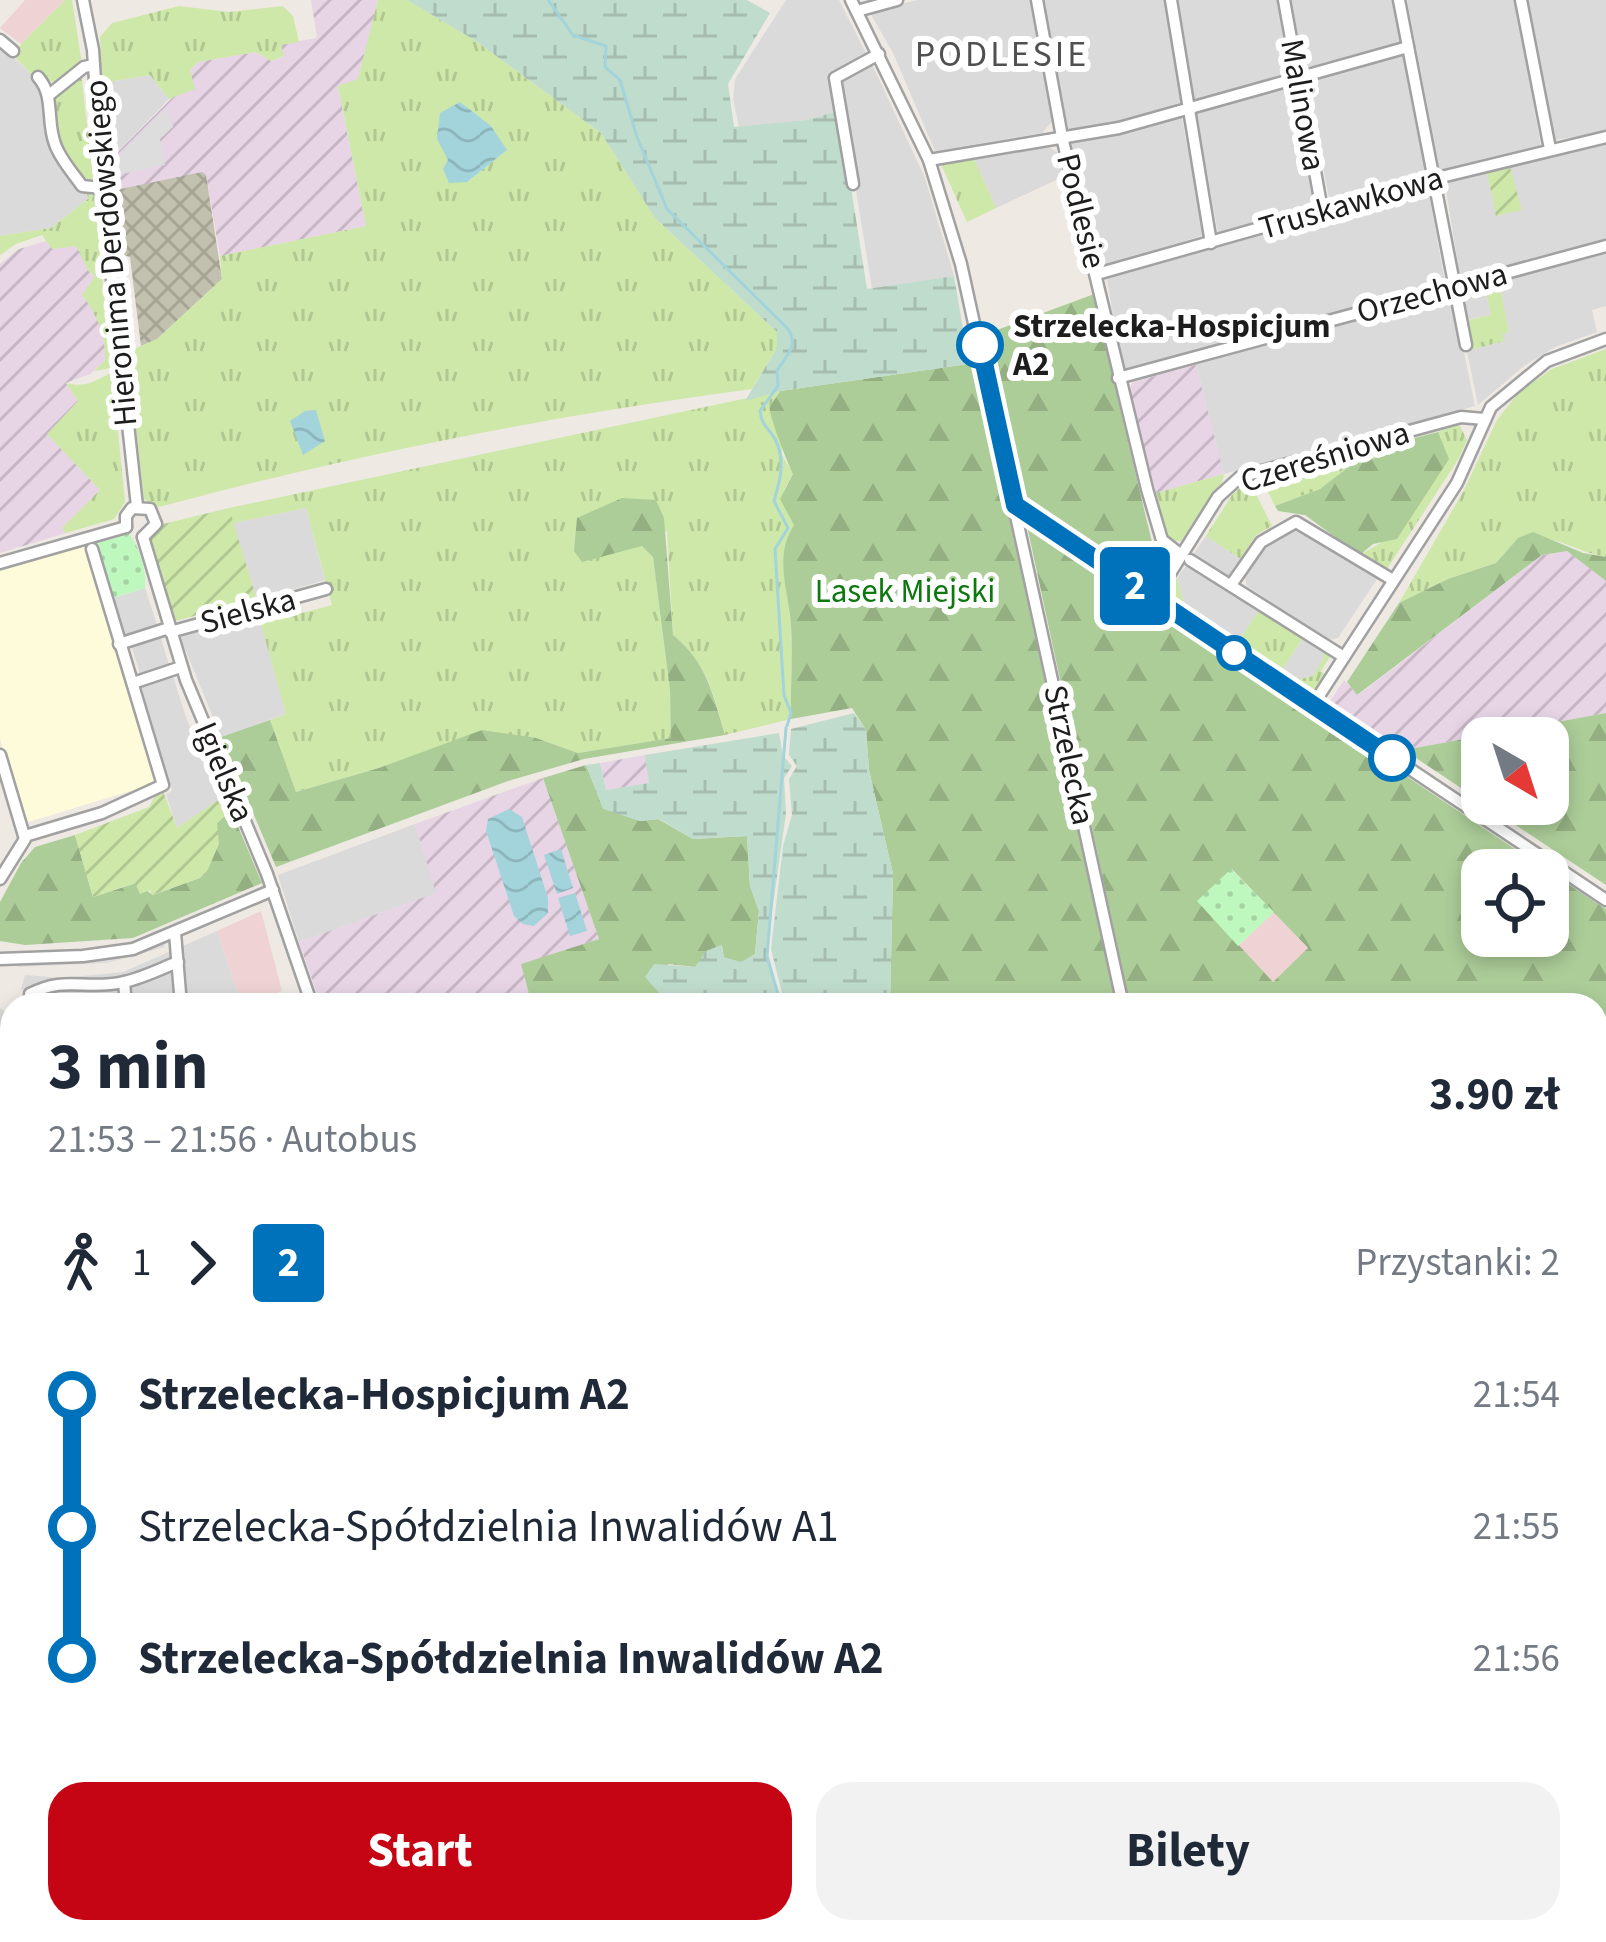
<!DOCTYPE html>
<html lang="pl">
<meta charset="utf-8">
<style>
:root{--surface:#fff;--page:#f2f2f3;--text:#1f2937;--muted:#747a83;--accent:#c50414}
body{margin:0;font-family:"Source Sans 3",sans-serif;background:var(--page);color:var(--text);height:100vh;display:flex;flex-direction:column;font-size:45px;white-space:nowrap}
*{box-sizing:border-box;margin:0}
p{font-size:39px;color:var(--muted)}
.icon{flex:none;width:66px;height:66px;fill:none;stroke:currentColor;stroke-width:2;stroke-linecap:round;stroke-linejoin:round}
.map{position:relative;flex:1;overflow:hidden}
.drawer{position:absolute;left:0px;top:993px;width:1608px;height:951px;display:flex;flex-direction:column;background:var(--surface);border-radius:36px 36px 0 0;box-shadow:0 6px 18px #0003}
.drawer>*{flex:none}
.badge{padding:0 24px;border-radius:9px;font-size:42px;line-height:78px}
.needle{width:78px;rotate:141deg}
.tools{position:absolute;left:1461px;top:717px;display:grid;gap:24px}
.tools a{display:grid;place-items:center;width:108px;height:108px;border-radius:24px;background:var(--surface);box-shadow:0 6px 18px #0003;font-size:60px}
.map>.badge{position:absolute;translate:-50% -50%;box-shadow:0 0 0 6px #fff}
.legs{display:flex;align-items:center;gap:18px;height:132px;padding:0 48px;font-size:39px}
.legs p{margin-inline-start:auto}
.summary{display:flex;align-items:center;justify-content:space-between;height:204px;padding:0 48px}
h1{font-size:66px;font-weight:700;line-height:90px}
.cta{display:flex;gap:24px;margin-top:auto;padding:24px 48px}
.cta a{flex:1;height:138px;border-radius:36px;background:var(--accent);color:#fff;font-size:48px;font-weight:700;line-height:138px;text-align:center}
.cta a+a{background:var(--page);color:var(--text)}
ul{padding:0 48px;list-style:none}
li{display:flex;align-items:center;gap:42px;height:132px;font-size:45px}
li i{display:grid;place-items:center;width:18px;height:100%;margin:0 15px;background:currentColor}
li i::after{content:'';width:30px;height:30px;margin:-15px;border:9px solid;border-radius:50%;background:var(--surface)}
li p{margin-inline-start:auto}
li:first-child i{background:linear-gradient(#0000 50%,currentColor 0)}
li:last-child i{background:linear-gradient(currentColor 50%,#0000 0)}
.map>svg:first-child{display:block}
.residential{fill:#dbdada}
.commercial{fill:#efd2d3}
.industrial{fill:url(#industrial-furrows)}
.education{fill:#fefbdb}
.religious{fill:#cbcbcb}
.construction{fill:url(#construction-cross-hatch)}
.farmland{fill:url(#farmland-furrows)}
.grass{fill:url(#grass-tufts);fill-rule:evenodd}
.forest{fill:url(#forest-firs);fill-rule:evenodd}
.wetland{fill:url(#wetland-marsh)}
.park{fill:url(#park-dots)}
.garden{fill:url(#garden-furrows)}
.parking{fill:#ddd}
.water{fill:url(#water-waves)}
.lines{fill:none;stroke-linecap:round;stroke-linejoin:round}
.stream{stroke:#a3d3db;stroke-width:3}
.minor-casing{stroke:#a1a1a1;stroke-width:15}
.minor{stroke:#fff;stroke-width:10}
.line-1-casing{stroke:#fff;stroke-width:27}
.line-1{stroke:#0072bc;stroke-width:18}
.stop-1-dot{fill:#fff;stroke:#0072bc;stroke-width:6}
.labels{text-anchor:middle;dominant-baseline:central;stroke-width:12;stroke-linejoin:round;paint-order:stroke}
.street-label{font-size:33px;fill:#1d1d1d;stroke:#fff}
.stop-label{font-size:33px;font-weight:bold;fill:#1d1d1d;stroke:#fff;text-anchor:start}
.park-label{font-size:33px;fill:#0d780d;stroke:#fff}
.neighbourhood-label{font-size:36px;letter-spacing:3px;fill:#505050;stroke:#fff}
</style>
<div class="map">
<svg width="1606" height="1942" viewBox="0 0 1606 1942">
<defs>
<pattern id="industrial-furrows" width="10" height="10" patternUnits="userSpaceOnUse" patternTransform="scale(3)"><rect width="10" height="10" fill="#e7d5e5"/><path d="M-1 1l2-2M0 10L10 0M9 11l2-2" fill="none" stroke="#c6b6c4"/></pattern>
<pattern id="construction-cross-hatch" width="8" height="8" patternUnits="userSpaceOnUse" patternTransform="scale(3)"><rect width="8" height="8" fill="#c2c0ae"/><path d="M0 0l8 8M0 8l8-8" fill="none" stroke="#a6a595"/></pattern>
<pattern id="farmland-furrows" width="10" height="10" patternUnits="userSpaceOnUse" patternTransform="scale(3)"><rect width="10" height="10" fill="#edecce"/><path d="M-1 1l2-2M0 10L10 0M9 11l2-2" fill="none" stroke="#cbcab0"/></pattern>
<pattern id="grass-tufts" width="24" height="20" patternUnits="userSpaceOnUse" patternTransform="scale(3)"><rect width="24" height="20" fill="#cde8a9"/><path d="M3 7l-1-3M5 7V3M7 7l1-3M15 17l-1-3M17 17v-4M19 17l1-3" fill="none" stroke="#b0c791"/></pattern>
<pattern id="forest-firs" width="22" height="20" patternUnits="userSpaceOnUse" patternTransform="scale(3)"><rect width="22" height="20" fill="#accd98"/><path d="M5 1l3.5 6h-7zM16 11l3.5 6h-7z" fill="#94b083"/></pattern>
<pattern id="wetland-marsh" width="20" height="14" patternUnits="userSpaceOnUse" patternTransform="scale(3)"><rect width="20" height="14" fill="#c0dccc"/><path d="M1 5h8M5 5V1M11 12h8M15 12V8" fill="none" stroke="#a5bcaf"/></pattern>
<pattern id="park-dots" width="8" height="8" patternUnits="userSpaceOnUse" patternTransform="scale(3)"><rect width="8" height="8" fill="#bff8bf"/><path d="M2 2h.1M6 6h.1" fill="none" stroke="#a4d4a4" stroke-width="1.8" stroke-linecap="round"/></pattern>
<pattern id="garden-furrows" width="10" height="10" patternUnits="userSpaceOnUse" patternTransform="scale(3)"><rect width="10" height="10" fill="#cde8a9"/><path d="M-1 1l2-2M0 10L10 0M9 11l2-2" fill="none" stroke="#b0c791"/></pattern>
<pattern id="water-waves" width="16" height="10" patternUnits="userSpaceOnUse" patternTransform="scale(3)"><rect width="16" height="10" fill="#a3d3db"/><path d="M0 5q4-4 8 0t8 0" fill="none" stroke="#8cb5bc"/></pattern>
</defs>
<rect width="100%" height="100%" fill="#eee9e3"/>
<g class="residential">
<polygon points="786,0 839,0 868,57 837,74 829,72 839,111 806,120 739,127 733,99 735,79"/>
<polygon points="918,0 1032,0 1054,119 1042,133 935,151 893,53 869,11"/>
<polygon points="1043,0 1166,0 1182,102 1125,121 1071,132 1065,128"/>
<polygon points="1179,0 1277,0 1289,75 1194,100"/>
<polygon points="1291,0 1394,0 1401,42 1305,70"/>
<polygon points="1407,0 1515,0 1541,147 1440,171"/>
<polygon points="1528,0 1606,0 1606,132 1555,140"/>
<polygon points="0,45 41,83 50,143 90,197 51,228 0,236"/>
<polygon points="1403,52 1427,172 1330,203 1306,83"/>
<polygon points="871,62 925,178 954,276 872,289 838,79"/>
<polygon points="150,75 169,99 109,161 102,83"/>
<polygon points="1290,85 1314,204 1218,234 1197,114"/>
<polygon points="1181,114 1204,235 1105,266 1070,142"/>
<polygon points="1045,144 1062,156 1067,175 996,208 972,154"/>
<polygon points="1606,144 1606,240 1460,277 1445,183 1487,173 1496,215 1514,187 1510,167"/>
<polygon points="1428,188 1445,283 1122,369 1107,279"/>
<polygon points="1606,253 1606,306 1592,310 1597,332 1555,347 1524,366 1478,405 1467,351 1503,341 1502,334 1509,332 1499,282"/>
<polygon points="1485,286 1491,315 1466,320 1460,297"/>
<polygon points="1447,296 1453,299 1475,406 1224,474 1196,365"/>
<polygon points="306,508 325,580 257,600 233,523"/>
<polygon points="1298,527 1377,579 1338,638 1329,640 1247,586 1245,577 1265,545"/>
<polygon points="1206,536 1241,559 1227,579 1192,556"/>
<polygon points="1188,563 1260,609 1238,642 1185,607 1177,578"/>
<polygon points="145,588 158,628 125,638 111,599"/>
<polygon points="252,615 260,619 286,714 221,737 181,639 185,632"/>
<polygon points="160,635 169,665 140,674 131,644"/>
<polygon points="1303,638 1323,651 1324,659 1313,676 1296,680 1282,670"/>
<polygon points="173,677 187,720 224,796 177,828 166,794 172,791 141,686"/>
<polygon points="415,824 437,893 299,942 278,875"/>
<polygon points="217,931 242,1005 40,1005 21,989 25,975 63,978 123,972"/>
<polygon points="0,1008 12,1018 12,1071 0,1085"/>
<polygon points="0,1196 3,1208 12,1217 12,1276 0,1277"/>
</g>
<g class="commercial">
<polygon points="25,0 65,0 21,44 0,28"/>
<polygon points="261,911 282,991 242,1005 217,931"/>
<polygon points="1274,912 1308,949 1273,982 1238,946"/>
</g>
<g class="industrial">
<polygon points="311,0 378,0 358,80 338,87 366,226 220,256 206,175 116,190 112,204 109,161 176,94 190,70 198,62 256,52 271,61 283,57 281,44 317,38"/>
<polygon points="46,241 53,249 76,245 89,271 96,277 88,285 106,343 105,360 90,374 66,383 78,401 48,435 101,491 63,527 66,533 0,553 0,264 19,249"/>
<polygon points="1196,365 1224,474 1156,493 1129,390 1133,382"/>
<polygon points="1567,551 1606,581 1606,713 1404,750 1330,701 1344,680 1358,695 1542,555"/>
<polygon points="645,755 650,783 606,790 600,763"/>
<polygon points="543,778 599,939 522,964 532,1005 321,1005 299,942 436,893 415,824"/>
</g>
<polygon class="education" points="86,545 157,783 25,823 0,739 0,571"/>
<polygon class="religious" points="12,1281 12,1407 0,1401 0,1296"/>
<g class="construction">
<polygon points="202,172 206,175 222,279 157,339 141,346 130,257 117,253 112,204 116,190"/>
<polygon points="0,1401 12,1407 12,1486 0,1492"/>
</g>
<g class="farmland">
<polygon points="1606,1316 1606,1383 1596,1363 1596,1321"/>
<polygon points="1606,1388 1606,1523 1596,1528 1596,1393"/>
<polygon points="12,1486 12,1741 0,1748 0,1492"/>
<polygon points="1606,1825 1606,1942 1605,1942 1596,1930 1596,1831"/>
<polygon points="183,1932 533,1932 535,1942 185,1942"/>
<polygon points="560,1932 849,1932 852,1942 562,1942"/>
<polygon points="1156,1932 1475,1932 1465,1942 1158,1942"/>
<polygon points="1497,1932 1581,1932 1588,1942 1491,1942"/>
</g>
<g class="grass">
<polygon points="65,0 72,0 82,64 60,83 46,80 41,83 14,57 21,44"/>
<path d="M378 0H407L476 41 601 133 655 218 777 332V348L752 389C553 415 353 455 159 507L144 499 127 352 157 339 222 279 220 256 366 226 338 86 358 79ZM446 149 507 150 467 182 448 160Z"/>
<polygon points="179,6 229,12 283,6 293,16 299,42 281,45 284,56 271,61 256,52 198,62 190,70 195,89 169,99 150,75 102,83 100,37 112,23"/>
<path d="M81 72 94 186C69 177 46 126 54 100 58 88 72 80 81 72Z"/>
<polygon points="972,154 996,208 967,222 939,160"/>
<path d="M84 190 94 193 111 368 94 371 105 360C106 337 97 314 82 295L95 276 89 272 76 246 52 249 42 235 16 244 0 255V236L51 228 89 198Z"/>
<polygon points="1499,282 1509,332 1503,334 1504,341 1467,351 1463,321 1491,315 1485,286"/>
<path d="M1606 349V557C1569 550 1559 534 1518 538L1496 563 1448 579 1399 603 1463 492 1497 420 1519 392 1552 369Z"/>
<path d="M112 372 125 502 114 519 66 533 62 528 100 490 47 434 78 401 66 383C84 388 94 382 112 372Z"/>
<path d="M780 391 782 455 793 474 784 490 794 525C775 562 786 578 790 615 794 649 790 685 791 719L725 735C714 695 707 662 673 635L667 531 642 545 653 557 670 690 672 738 578 753 536 738 379 768 296 792 270 720 286 714 261 624 332 605 306 508 233 523 229 508Z"/>
<polygon points="1454,425 1460,426 1467,440 1459,458 1385,572 1360,555 1384,541 1438,432"/>
<polygon points="1407,440 1389,454 1351,465 1320,489 1275,506 1263,482"/>
<path d="M1224 474C1220 498 1197 523 1181 541H1168L1156 493Z"/>
<polygon points="1243,485 1252,486 1272,526 1256,535 1241,559 1206,536 1232,495"/>
<path d="M1177 578 1185 607 1238 642 1260 609 1303 638 1282 670 1296 680 1313 676 1323 659V651L1331 655 1321 671 1326 676C1318 688 1314 695 1299 690L1168 601 1167 591Z"/>
<polygon points="12,1113 12,1176 0,1167 0,1128"/>
<polygon points="1606,1523 1606,1637 1596,1643 1596,1528"/>
<polygon points="12,1778 12,1932 183,1932 185,1942 0,1942 0,1782"/>
</g>
<g class="forest">
<polygon points="1097,293 1113,379 1161,580 1155,587 1022,501 986,334"/>
<path d="M975 363 1116 1005H890L893 874 869 770 866 730 852 708 791 719C790 685 794 649 790 615 786 583 775 555 794 525L780 499 793 474C789 467 768 413 770 408 772 402 777 397 780 391Z"/>
<polygon points="1438,432 1449,459 1397,539 1373,544 1360,555 1305,515 1278,511 1275,506 1320,489 1351,465 1389,454 1407,440"/>
<path d="M622 498 656 500 664 518 673 635C707 662 713 695 725 735L584 759 508 781 276 867 221 737 270 720 296 792 379 768 482 730 536 738 578 753 671 738 670 690 653 557 642 546 582 562 574 551 577 518Z"/>
<path d="M1026 521 1546 870H1482V936H1548V871L1606 909V1301L1596 1306V1005H1130ZM1232 869 1308 948 1273 982 1198 901Z"/>
<polygon points="1533,532 1583,553 1606,557 1606,581 1567,551 1542,555 1357,695 1347,682 1399,603 1448,579 1496,563 1518,538"/>
<polygon points="1606,713 1606,885 1484,804 1548,804 1548,738 1482,738 1482,802 1404,750"/>
<polygon points="586,765 603,808 640,821 658,819 693,839 747,836 750,886 759,911 755,954 741,963 724,958 722,946 695,967 668,964 663,1005 532,1005 521,964 599,939 543,778"/>
<polygon points="231,810 262,883 133,938 25,945 0,941 0,902 21,863 35,847 75,835 93,897 136,883 153,895 205,876 217,823"/>
<polygon points="1606,1637 1606,1720 1596,1726 1596,1643"/>
</g>
<g class="wetland">
<polygon points="407,0 747,0 770,13 728,84 734,127 806,120 839,111 867,289 954,276 969,364 780,391 745,401 777,348 777,332 655,218 601,133 476,41"/>
<polygon points="854,713 866,730 869,770 893,874 890,1005 785,1005 771,949 783,846 792,815 789,779 797,766 789,755 791,729"/>
<polygon points="779,733 783,756 792,766 784,778 786,813 766,954 779,1005 663,1005 661,995 645,977 654,964 695,967 706,951 721,945 724,957 741,962 755,954 759,911 750,886 747,836 693,839 659,819 640,821 603,809 586,765 600,763 606,790 649,783 645,755"/>
<polygon points="849,1932 987,1932 989,1942 852,1942"/>
<polygon points="994,1932 1156,1932 1158,1942 997,1942"/>
</g>
<g class="park">
<path d="M129 534C140 548 147 571 145 588L103 601 86 546Z"/>
<polygon points="1231,869 1274,912 1238,946 1197,901"/>
</g>
<g class="garden">
<polygon points="1510,167 1522,210 1496,216 1487,173"/>
<polygon points="229,508 257,600 175,621 150,540 159,525"/>
<polygon points="163,791 177,828 224,796 231,810 217,823 219,844 205,876 152,895 150,890 140,894 135,883 93,897 75,835 149,807 156,794"/>
</g>
<g class="parking">
<polygon points="166,108 173,127 160,139 165,165 122,174 115,160"/>
<polygon points="163,941 165,947 107,963 17,967 17,961"/>
</g>
<g class="water">
<polygon points="460,102 491,126 507,150 467,182 449,183 443,169 448,160 437,139 440,113"/>
<polygon points="316,410 325,441 303,455 290,421 305,411"/>
<polygon points="509,809 522,817 548,898 548,913 534,926 523,924 514,916 486,831 488,819"/>
<polygon points="561,849 573,888 557,894 544,855"/>
<polygon points="575,893 587,931 570,936 558,898"/>
</g>
<g class="lines">
<g class="stream">
<path d="M548 0 573 35 606 46 605 67 620 80 637 137 667 209 788 329C800 347 785 356 777 371L778 386 760 411C762 426 768 427 775 439 786 460 780 481 774 501L788 528 775 549 784 695 791 713 787 726"/>
<polyline points="781,1005 767,956 786,728"/>
<polyline points="990,1932 992,1942"/>
</g>
<g class="minor-casing">
<g id="minor">
<polyline points="83,0 93,50 102,188 137,506"/>
<polyline points="851,0 929,160 961,264 1123,1005"/>
<polyline points="1037,0 1062,137 1147,489 1162,540 1181,555"/>
<polyline points="1171,0 1211,243"/>
<polyline points="1284,0 1322,210"/>
<polyline points="1399,0 1466,345"/>
<polyline points="1521,0 1550,149"/>
<polyline points="857,11 897,0"/>
<polyline points="0,40 13,51"/>
<path d="M38 77C55 96 46 121 55 144 60 159 73 173 82 186L102 188"/>
<polyline points="49,95 84,67 94,65"/>
<polyline points="929,160 1119,128 1408,47"/>
<polyline points="853,184 835,78 879,54"/>
<polyline points="1097,274 1433,179 1606,137"/>
<polyline points="1118,378 1606,246"/>
<polyline points="1015,505 1606,900"/>
<polyline points="126,527 126,516 132,508 150,509 156,524 143,537"/>
<polyline points="143,537 186,680 267,874 312,1005"/>
<polyline points="1190,560 1344,657"/>
<polyline points="0,563 126,527"/>
<polyline points="1231,585 1261,542 1296,522 1393,580"/>
<polyline points="1154,599 1218,497 1240,477 1461,417 1484,419"/>
<polyline points="170,632 326,589"/>
<polyline points="119,644 169,628"/>
<polyline points="133,683 181,667"/>
<polyline points="1313,705 1457,483 1491,407 1547,361 1606,339"/>
<polyline points="0,755 25,839 0,879"/>
<polyline points="25,836 102,813 163,785 92,549"/>
<polyline points="175,933 181,1005"/>
<polyline points="0,959 83,956 133,949 273,890"/>
<polyline points="124,982 126,1005"/>
<path d="M30 994C66 975 85 991 124 982 142 978 160 969 178 962"/>
<polyline points="0,1182 12,1193"/>
<polyline points="1596,1314 1606,1309"/>
<polyline points="552,1932 554,1942"/>
</g>
</g>
<use href="#minor" class="minor"/>
</g>
<g class="lines">
<g class="line-1-casing">
<polyline id="line-1" points="980,345 1015,505 1392,758"/>
</g>
<use href="#line-1" class="line-1"/>
</g>
<g class="stop-1-dot">
<circle cx="980" cy="345" r="21"/>
<circle cx="1234" cy="653" r="15"/>
<circle cx="1392" cy="758" r="21"/>
</g>
<g class="labels">
<g class="street-label">
<text transform="translate(1303 105) rotate(80)">Malinowa</text>
<text transform="translate(1351 203) rotate(-16)">Truskawkowa</text>
<text transform="translate(1081 211) rotate(76)">Podlesie</text>
<text transform="translate(111 253) rotate(-95)">Hieronima Derdowskiego</text>
<text transform="translate(1432 293) rotate(-15)">Orzechowa</text>
<text transform="translate(1325 457) rotate(-17)">Czereśniowa</text>
<text transform="translate(248 611) rotate(-15)">Sielska</text>
<text transform="translate(1069 755) rotate(78)">Strzelecka</text>
<text transform="translate(224 772) rotate(67)">Igielska</text>
</g>
<g class="stop-label">
<text x="1013" y="326">Strzelecka-Hospicjum<tspan x="1013" dy="38">A2</tspan></text>
</g>
<g class="park-label">
<text x="905" y="591">Lasek Miejski</text>
</g>
<g class="neighbourhood-label">
<text x="1002" y="54">PODLESIE</text>
</g>
</g>
</svg>
<div class="tools">
<a><svg class="needle" viewBox="-14 -14 28 28"><path d="M0-13l5 13h-10z" fill="#e53935"/><path d="M0 13l5-13h-10z" fill="#747a83"/></svg></a>
<a><svg class="icon" aria-label="locate" viewBox="0 0 24 24"><circle cx="12" cy="12" r="6"/><path d="M12 2v4M12 18v4M2 12h4M18 12h4"/></svg></a>
</div>
<b class="badge" style="left:1135px;top:586px;background:#0072bc;color:#fff">2</b>
<section class="drawer">
<div class="summary"><div><h1>3 min</h1><p>21:53 – 21:56 · Autobus</p></div><b>3.90 zł</b></div>
<div class="legs"><svg class="icon" aria-label="walk" viewBox="0 0 24 24"><circle cx="13" cy="4" r="2"/><path d="M13 8l-2 6 4 7M11 14l-3 7M7 12l3-4h3l4 4"/></svg>1<svg class="icon" aria-label="forward" viewBox="0 0 24 24"><path d="M9 5l7 7-7 7"/></svg><b class="badge" style="background:#0072bc;color:#fff">2</b><p>Przystanki: 2</p></div>
<ul>
<li><i style="color:#0072bc"></i><b>Strzelecka-Hospicjum A2</b><p>21:54</p></li>
<li><i style="color:#0072bc"></i><span>Strzelecka-Spółdzielnia Inwalidów A1</span><p>21:55</p></li>
<li><i style="color:#0072bc"></i><b>Strzelecka-Spółdzielnia Inwalidów A2</b><p>21:56</p></li>
</ul>
<div class="cta"><a>Start</a><a>Bilety</a></div>
</section>
</div>
